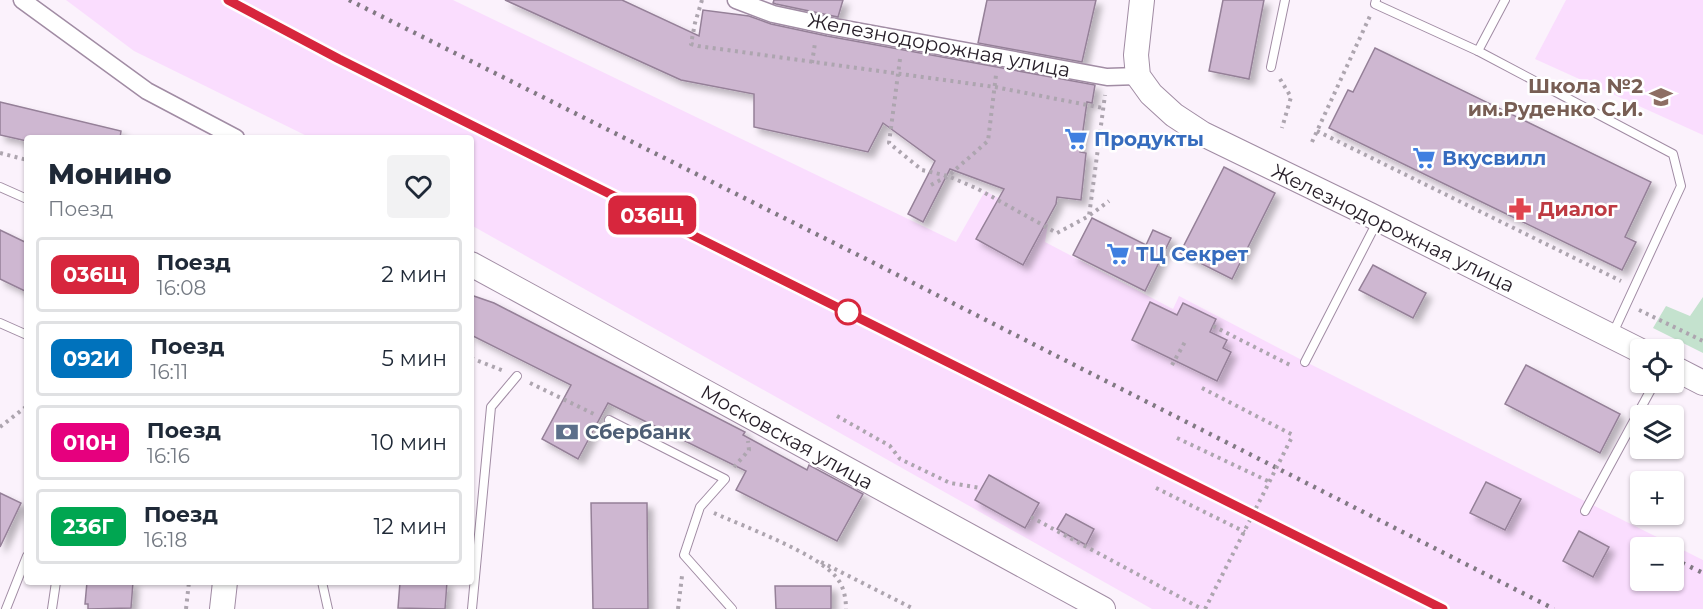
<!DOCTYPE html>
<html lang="ru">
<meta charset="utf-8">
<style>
:root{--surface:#fff;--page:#f2f2f3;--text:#1f2937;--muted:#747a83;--line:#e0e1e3}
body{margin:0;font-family:Montserrat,sans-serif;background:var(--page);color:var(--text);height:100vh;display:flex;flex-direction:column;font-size:22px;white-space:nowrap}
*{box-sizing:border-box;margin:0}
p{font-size:20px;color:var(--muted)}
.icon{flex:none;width:33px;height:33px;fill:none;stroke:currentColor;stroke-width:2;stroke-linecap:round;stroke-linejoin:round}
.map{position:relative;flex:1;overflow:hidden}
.sheet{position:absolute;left:24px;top:135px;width:450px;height:450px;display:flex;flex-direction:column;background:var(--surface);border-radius:6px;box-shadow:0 2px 4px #0004}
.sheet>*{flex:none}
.badge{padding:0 12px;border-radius:9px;font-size:21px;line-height:39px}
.fabs{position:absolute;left:1630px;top:339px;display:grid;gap:12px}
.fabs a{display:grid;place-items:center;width:54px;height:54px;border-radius:6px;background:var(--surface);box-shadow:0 2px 4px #0004;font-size:30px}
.map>.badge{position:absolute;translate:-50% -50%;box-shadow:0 0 0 3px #fff}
.round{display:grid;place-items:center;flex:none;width:63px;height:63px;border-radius:6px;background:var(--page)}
.overview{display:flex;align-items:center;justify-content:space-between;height:102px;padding:0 24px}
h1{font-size:28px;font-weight:800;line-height:45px}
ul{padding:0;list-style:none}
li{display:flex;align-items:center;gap:18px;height:75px;margin:0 12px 9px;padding:0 12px;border:3px solid var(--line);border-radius:6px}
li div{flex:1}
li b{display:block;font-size:22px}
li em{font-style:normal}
li .badge{min-width:66px;font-weight:700;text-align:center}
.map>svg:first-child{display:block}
.built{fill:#faddfe;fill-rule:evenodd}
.green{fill:#c4e2ce}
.building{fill:#ceb7d1;stroke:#958098;stroke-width:1.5;filter:url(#shadow)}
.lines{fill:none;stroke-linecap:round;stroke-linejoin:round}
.lane-casing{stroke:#a18ca4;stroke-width:10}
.street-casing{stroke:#a18ca4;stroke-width:19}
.secondary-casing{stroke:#a18ca4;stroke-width:26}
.path{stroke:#ada5af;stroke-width:4;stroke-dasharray:3 4.5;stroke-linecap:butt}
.lane{stroke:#fff;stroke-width:8}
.street{stroke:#fff;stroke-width:16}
.secondary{stroke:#fff;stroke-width:24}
.rail{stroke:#817983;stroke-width:4.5;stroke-dasharray:3 6;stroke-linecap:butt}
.path-bridge{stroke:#ada5af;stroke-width:4;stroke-dasharray:3 4.5;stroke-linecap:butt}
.line-casing{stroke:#fff;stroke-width:14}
.line{stroke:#d7263d;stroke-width:9}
.stop-dot{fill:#fff;stroke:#d7263d;stroke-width:3}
.labels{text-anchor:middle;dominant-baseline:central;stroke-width:5;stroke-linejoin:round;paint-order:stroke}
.street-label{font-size:20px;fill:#28202a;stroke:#fff}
.education-label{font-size:20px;font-weight:bold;fill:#785e54;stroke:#fff;text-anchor:end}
.shop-label{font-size:20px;font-weight:bold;fill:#366cbe;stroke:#fff;text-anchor:start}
.health-label{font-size:20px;font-weight:bold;fill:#be3a42;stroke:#fff;text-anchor:start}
.service-label{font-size:20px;font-weight:bold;fill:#4e5e75;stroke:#fff;text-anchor:start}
</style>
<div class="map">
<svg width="1703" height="609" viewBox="0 0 1703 609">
<defs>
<filter id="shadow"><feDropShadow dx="5.5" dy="5.5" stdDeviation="3" flood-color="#0004"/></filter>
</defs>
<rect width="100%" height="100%" fill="#fbf2fc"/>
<g class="built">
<path d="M66 0H453L956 242 985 191 1048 224 1045 242 1173 309 1179 296 1300 359 1703 560V609H1152L471 225V138H311L134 51ZM1641 548H1674V580H1641Z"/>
<polygon points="1566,0 1703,0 1703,135 1535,59"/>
</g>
<polygon class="green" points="1703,297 1703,353 1653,328 1666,306 1690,316"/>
<g class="building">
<polygon points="505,0 622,0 699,36 703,10 749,16 771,24 827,36 1095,85 1092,103 1087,102 1080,152 1086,153 1081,200 1057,197 1056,204 1023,265 976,239 1004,189 950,169 923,222 908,214 935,161 883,123 868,152 754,127 754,94 681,80"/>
<polygon points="774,0 843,0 838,17 776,4 773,3"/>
<polygon points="987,0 1096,0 1082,62 978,43"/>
<polygon points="1223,0 1264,0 1249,79 1209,71"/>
<polygon points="1375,48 1651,182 1625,237 1636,242 1622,270 1329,128 1348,90 1353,92"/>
<polygon points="0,102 121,131 120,138 27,138 27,141 0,135"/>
<polygon points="1224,167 1275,193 1232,279 1180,253"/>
<polygon points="1092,218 1146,245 1153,230 1171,238 1145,291 1073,255"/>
<polygon points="0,230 27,243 27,292 0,279"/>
<polygon points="1373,265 1426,293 1413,318 1359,290"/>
<polygon points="471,295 494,303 745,432 743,435 807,470 809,465 863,494 837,541 736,490 746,471 608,403 578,459 542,439 571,385 471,335"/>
<polygon points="1150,302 1177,315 1183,303 1216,319 1210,332 1227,340 1223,348 1231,352 1217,381 1132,340"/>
<polygon points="1526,365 1620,414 1600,453 1505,404"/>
<polygon points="989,475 1039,503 1025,528 975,500"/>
<polygon points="1486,482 1521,499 1505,530 1470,513"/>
<polygon points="0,493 21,503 0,547"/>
<polygon points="591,503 647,503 648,609 593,609"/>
<polygon points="1066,514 1094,529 1086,545 1057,529"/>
<polygon points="1579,531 1609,547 1593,577 1563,561"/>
<polygon points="87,582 133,582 131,608 88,609 88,604 85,604"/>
<polygon points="400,582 447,582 445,609 398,608"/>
<polygon points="775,586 831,586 831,609 776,609"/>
</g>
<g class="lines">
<g class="lane-casing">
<g id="lane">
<polyline points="1376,0 1375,4 1478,51 1673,154 1681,186 1613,333"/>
<polyline points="1478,51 1505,0"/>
<polyline points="1271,67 1285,0"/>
<polyline points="0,187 27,199"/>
<polyline points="0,323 27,335"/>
<polyline points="1305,362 1377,222"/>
<polyline points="609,420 725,479 700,507 684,555 732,609"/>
<polyline points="1585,511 1655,382"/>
<polyline points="322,582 328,609"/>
<polyline points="6,609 27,556"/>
<polyline points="52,609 56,582"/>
<polyline points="472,609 491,407 517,376"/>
</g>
</g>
<g class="street-casing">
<g id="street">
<polyline points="22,0 147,91 236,138"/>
<polyline points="736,0 773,14 829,26 1107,77 1138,76"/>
</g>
</g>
<g class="secondary-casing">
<g id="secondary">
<polyline points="1142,0 1136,55 1138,76 1151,94 1174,115 1203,134 1370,215 1641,351"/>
<polyline points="471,264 1103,609"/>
<polyline points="1674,368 1703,383"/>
<polyline points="222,609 225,582"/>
</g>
</g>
<g class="path">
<polyline points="702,0 695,23 691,44 698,46 995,87 1103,108"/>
<polyline points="900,59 889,143 922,170 948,176 988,141 996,75"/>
<polyline points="812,63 815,43"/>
<polyline points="1280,79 1291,97 1282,128"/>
<polyline points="1317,131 1621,281"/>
<polyline points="1312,142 1370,16"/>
<polyline points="0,153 27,160"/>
<polyline points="931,185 948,176 978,189 1057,233 1089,216 1105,95"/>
<polyline points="1090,215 1109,201"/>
<polyline points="1639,310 1703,341"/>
<polyline points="1213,326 1290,365"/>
<polyline points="471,358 504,371"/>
<polyline points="1172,365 1186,340"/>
<polyline points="530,383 596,415"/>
<polyline points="1202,388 1293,435"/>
<polyline points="837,416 890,446 900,459 950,483 981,488"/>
<polyline points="0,427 27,406"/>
<polyline points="1177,438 1270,482"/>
<polyline points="734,467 749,450 748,441"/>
<polyline points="1156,488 1245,532"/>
<path d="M714 513C745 527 817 553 837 578 844 587 846 599 846 609"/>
<polyline points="1031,517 1202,609"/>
<polyline points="821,562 914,609"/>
<polyline points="186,609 189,582"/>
<polyline points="678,609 682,576"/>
</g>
<use href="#lane" class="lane"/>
<use href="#street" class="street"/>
<use href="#secondary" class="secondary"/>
<g class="rail">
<polyline points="228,0 339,59 1443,609"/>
<polyline points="349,0 872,262 1554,609"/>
<polyline points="1674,559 1703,573"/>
</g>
<polyline class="path-bridge" points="1205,609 1293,435"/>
</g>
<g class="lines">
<g class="line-casing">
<polyline id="line" points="228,0 339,59 1443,609"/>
</g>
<use href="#line" class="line"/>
</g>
<defs>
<g id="school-bare" transform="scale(1.8)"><path d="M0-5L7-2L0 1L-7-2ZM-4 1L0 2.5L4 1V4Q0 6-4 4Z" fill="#8d6e63" stroke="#fff" stroke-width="2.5" paint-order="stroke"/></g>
<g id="supermarket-bare" transform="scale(1.8)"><path d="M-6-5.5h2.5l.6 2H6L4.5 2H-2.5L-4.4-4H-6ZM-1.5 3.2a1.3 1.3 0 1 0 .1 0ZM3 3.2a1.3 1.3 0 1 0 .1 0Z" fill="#3f7fe0" stroke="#fff" stroke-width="2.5" paint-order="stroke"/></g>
<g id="pharmacy-bare" transform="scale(1.8)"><path d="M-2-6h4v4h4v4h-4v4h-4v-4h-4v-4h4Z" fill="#e0444e" stroke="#fff" stroke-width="2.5" paint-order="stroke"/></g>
<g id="bank-bare" transform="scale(1.8)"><path d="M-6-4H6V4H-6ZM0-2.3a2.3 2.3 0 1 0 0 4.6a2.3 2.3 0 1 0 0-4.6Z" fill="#5c6f8a" stroke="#fff" stroke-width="2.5" paint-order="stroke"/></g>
</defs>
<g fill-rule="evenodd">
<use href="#school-bare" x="1661" y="97"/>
<use href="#supermarket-bare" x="1076" y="139"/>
<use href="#supermarket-bare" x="1424" y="158"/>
<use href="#pharmacy-bare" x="1520" y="209"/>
<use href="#supermarket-bare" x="1118" y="254"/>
<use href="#bank-bare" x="567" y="432"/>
</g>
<circle class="stop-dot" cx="848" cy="312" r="12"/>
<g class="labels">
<g class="street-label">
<text transform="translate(939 45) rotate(11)">Железнодорожная улица</text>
<text transform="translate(1393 228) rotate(26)">Железнодорожная улица</text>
<text transform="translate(787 437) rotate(29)">Московская улица</text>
</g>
<g class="education-label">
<text x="1643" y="86">Школа №2<tspan x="1643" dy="23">им.Руденко С.И.</tspan></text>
</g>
<g class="shop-label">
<text x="1094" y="139">Продукты</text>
<text x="1442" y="158">Вкусвилл</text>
<text x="1136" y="254">ТЦ Секрет</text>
</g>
<g class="health-label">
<text x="1538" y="209">Диалог</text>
</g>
<g class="service-label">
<text x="585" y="432">Сбербанк</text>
</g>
</g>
</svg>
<div class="fabs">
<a><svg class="icon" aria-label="locate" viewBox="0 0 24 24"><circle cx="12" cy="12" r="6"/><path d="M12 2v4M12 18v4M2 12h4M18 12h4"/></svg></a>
<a><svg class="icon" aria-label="layers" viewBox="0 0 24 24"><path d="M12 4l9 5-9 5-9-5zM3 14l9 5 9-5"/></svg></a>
<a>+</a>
<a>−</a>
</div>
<b class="badge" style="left:652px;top:215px;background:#d7263d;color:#fff">036Щ</b>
<section class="sheet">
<div class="overview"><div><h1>Монино</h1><p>Поезд</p></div><a class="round"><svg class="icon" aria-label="heart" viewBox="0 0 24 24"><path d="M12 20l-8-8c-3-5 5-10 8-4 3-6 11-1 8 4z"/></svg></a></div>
<ul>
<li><span class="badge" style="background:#d7263d;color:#fff">036Щ</span><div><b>Поезд</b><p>16:08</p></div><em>2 мин</em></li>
<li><span class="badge" style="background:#0072bc;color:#fff">092И</span><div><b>Поезд</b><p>16:11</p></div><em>5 мин</em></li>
<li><span class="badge" style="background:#e6007e;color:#fff">010Н</span><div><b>Поезд</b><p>16:16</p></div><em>10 мин</em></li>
<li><span class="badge" style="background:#00a651;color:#fff">236Г</span><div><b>Поезд</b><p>16:18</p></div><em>12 мин</em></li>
</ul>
</section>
</div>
